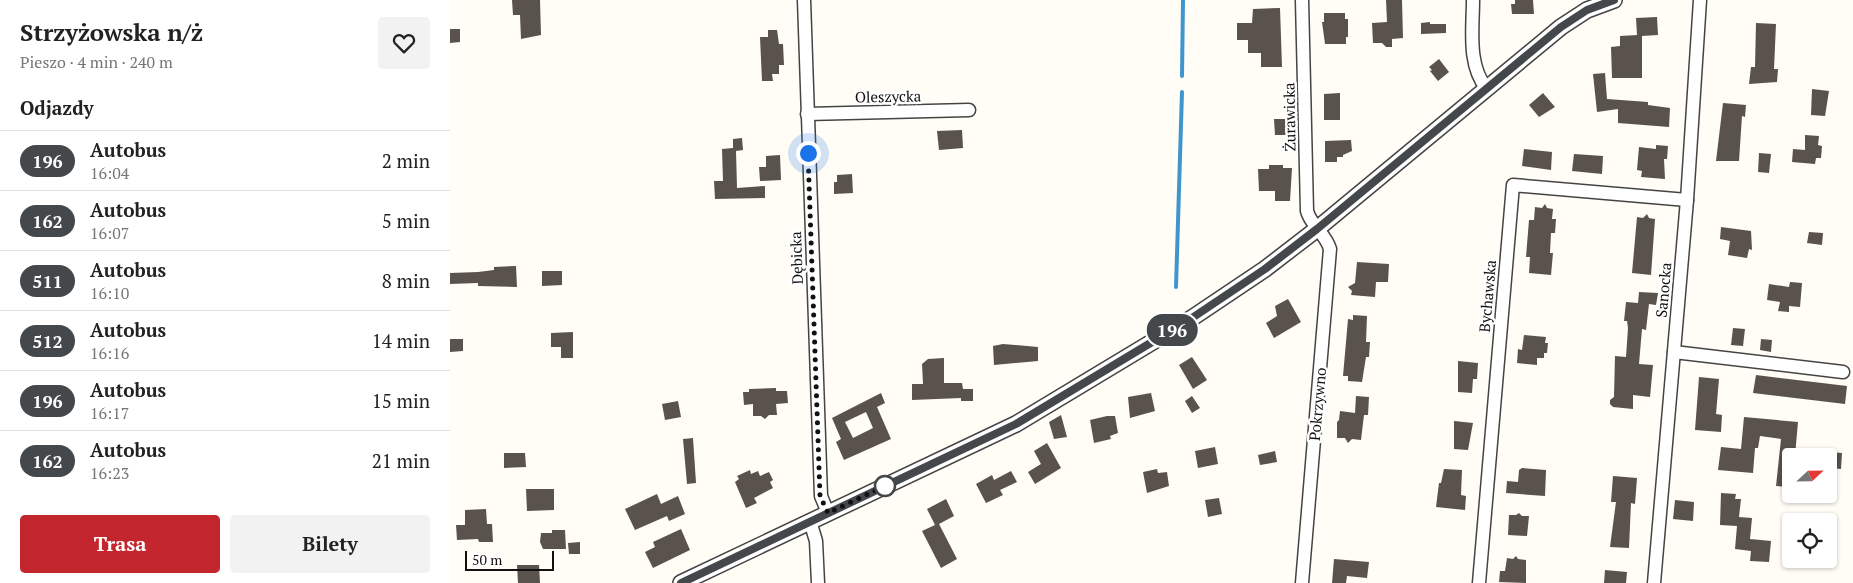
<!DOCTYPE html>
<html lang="pl">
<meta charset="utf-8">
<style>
:root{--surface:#fff;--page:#f2f2f2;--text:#222;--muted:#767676;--line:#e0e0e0;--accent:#c4262e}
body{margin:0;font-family:"PT Serif",serif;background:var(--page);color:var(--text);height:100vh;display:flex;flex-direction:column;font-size:19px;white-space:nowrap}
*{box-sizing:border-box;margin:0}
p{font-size:16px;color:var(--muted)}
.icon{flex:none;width:28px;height:28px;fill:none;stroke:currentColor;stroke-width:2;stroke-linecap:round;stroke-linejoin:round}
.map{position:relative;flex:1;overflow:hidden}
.side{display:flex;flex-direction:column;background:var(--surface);width:450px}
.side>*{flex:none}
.badge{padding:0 10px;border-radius:16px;font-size:18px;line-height:32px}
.needle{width:32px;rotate:68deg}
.tools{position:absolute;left:1332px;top:448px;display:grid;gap:10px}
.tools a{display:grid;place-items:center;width:55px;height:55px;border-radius:5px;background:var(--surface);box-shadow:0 1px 4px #0004;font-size:25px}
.scale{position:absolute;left:15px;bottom:12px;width:89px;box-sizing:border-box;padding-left:5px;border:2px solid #111;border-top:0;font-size:14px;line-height:18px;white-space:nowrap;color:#111;-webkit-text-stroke:4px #fff;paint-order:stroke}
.you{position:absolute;width:25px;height:25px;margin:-12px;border:4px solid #fff;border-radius:50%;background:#1a73e8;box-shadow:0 0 0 8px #1a73e833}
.map>.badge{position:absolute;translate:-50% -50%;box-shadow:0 0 0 2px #fff}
h2{padding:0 20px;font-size:19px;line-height:45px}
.round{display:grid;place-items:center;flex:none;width:52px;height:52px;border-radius:5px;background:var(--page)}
.headline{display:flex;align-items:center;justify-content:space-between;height:85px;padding:0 20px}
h1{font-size:24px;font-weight:700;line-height:38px}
.button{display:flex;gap:10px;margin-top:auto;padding:10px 20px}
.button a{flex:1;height:58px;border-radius:5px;background:var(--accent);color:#fff;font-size:20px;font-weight:700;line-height:58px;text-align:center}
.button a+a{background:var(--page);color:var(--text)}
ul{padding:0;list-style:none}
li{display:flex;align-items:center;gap:15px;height:60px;padding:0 20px;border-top:1px solid var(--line)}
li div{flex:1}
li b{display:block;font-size:19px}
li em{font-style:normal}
li .badge{min-width:55px;font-weight:700;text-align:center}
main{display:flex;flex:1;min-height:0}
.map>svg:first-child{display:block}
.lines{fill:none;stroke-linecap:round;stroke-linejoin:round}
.stream{stroke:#3f96cf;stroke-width:4}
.building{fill:#5a524d;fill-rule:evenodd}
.minor-casing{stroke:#444;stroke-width:15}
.tertiary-casing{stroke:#444;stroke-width:18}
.minor{stroke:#fff;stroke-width:12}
.tertiary{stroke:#fff;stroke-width:15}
.line-casing{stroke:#fff;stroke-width:11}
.line{stroke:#45484a;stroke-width:8}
.walk{stroke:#111;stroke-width:5;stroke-dasharray:0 9}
.stop-dot{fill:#fff;stroke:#45484a;stroke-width:2.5}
.labels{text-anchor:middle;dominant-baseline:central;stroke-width:5;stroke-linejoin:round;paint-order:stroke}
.street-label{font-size:15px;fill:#111;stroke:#fff}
</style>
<main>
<section class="side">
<div class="headline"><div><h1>Strzyżowska n/ż</h1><p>Pieszo · 4 min · 240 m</p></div><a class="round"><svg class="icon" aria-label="heart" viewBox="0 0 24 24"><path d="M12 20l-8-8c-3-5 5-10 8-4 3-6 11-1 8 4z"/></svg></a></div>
<h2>Odjazdy</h2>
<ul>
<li><span class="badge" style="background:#45484a;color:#fff">196</span><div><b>Autobus</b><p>16:04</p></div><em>2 min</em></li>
<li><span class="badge" style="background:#45484a;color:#fff">162</span><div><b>Autobus</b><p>16:07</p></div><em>5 min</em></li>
<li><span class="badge" style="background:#45484a;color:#fff">511</span><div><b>Autobus</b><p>16:10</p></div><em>8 min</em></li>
<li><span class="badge" style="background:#45484a;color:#fff">512</span><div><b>Autobus</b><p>16:16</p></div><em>14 min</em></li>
<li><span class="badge" style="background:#45484a;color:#fff">196</span><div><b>Autobus</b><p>16:17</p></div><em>15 min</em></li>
<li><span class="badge" style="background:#45484a;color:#fff">162</span><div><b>Autobus</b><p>16:23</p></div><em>21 min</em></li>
</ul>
<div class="button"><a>Trasa</a><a>Bilety</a></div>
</section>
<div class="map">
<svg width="1403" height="583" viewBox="0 0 1403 583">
<rect width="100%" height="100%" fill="#fffdf5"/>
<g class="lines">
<g class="stream">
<polyline points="732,76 733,0"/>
<polyline points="726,287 732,92"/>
</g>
</g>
<g class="building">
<polygon points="62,0 90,0 91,35 71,39 70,15 63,15"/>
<polygon points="936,0 952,0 953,38 942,39 942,47 936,47 932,43 923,43 922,23 937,22"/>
<polygon points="1065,0 1083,0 1084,14 1062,14 1061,4 1065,4"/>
<polygon points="830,8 832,67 811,67 811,53 798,53 798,40 787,40 787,23 802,23 803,9"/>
<polygon points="874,13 895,13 895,19 898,19 898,37 896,37 896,44 875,44 872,22 874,22"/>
<polygon points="1207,17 1208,35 1192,36 1192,78 1162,78 1161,47 1170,46 1170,36 1187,35 1186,18"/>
<polygon points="980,22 980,24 996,24 996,33 971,34 971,23"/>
<polygon points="1306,23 1326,24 1324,69 1328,69 1327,82 1299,84 1301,67 1305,67"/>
<polygon points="0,29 10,29 10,42 0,43"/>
<polygon points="318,30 327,30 329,44 333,44 334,65 329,65 329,74 322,74 323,81 312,81 310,37 318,37"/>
<polygon points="989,59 999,72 988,81 980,71 982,70 979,67"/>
<polygon points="1155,73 1157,99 1198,102 1198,105 1220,108 1219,127 1168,123 1168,109 1147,112 1143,74"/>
<polygon points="1362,89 1379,91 1375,116 1361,115"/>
<polygon points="890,93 890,120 874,120 874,94"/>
<polygon points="1093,93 1105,107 1089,117 1079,105"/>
<polygon points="1273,103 1296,105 1295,117 1292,116 1289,161 1266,161"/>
<polygon points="824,119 839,119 839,135 825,135"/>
<polygon points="512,130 513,148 489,150 487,131"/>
<polygon points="1355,135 1369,136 1368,145 1372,146 1371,158 1366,158 1365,164 1342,162 1343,149 1355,150"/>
<polygon points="292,138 293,150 286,151 287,188 315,186 315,198 265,199 264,181 273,181 272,149 283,148 283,139"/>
<polygon points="901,140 902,151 893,155 893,157 887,157 887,162 875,162 875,141"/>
<polygon points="1206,145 1218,146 1217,159 1214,159 1215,179 1191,177 1192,171 1187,170 1189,147 1206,149"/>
<polygon points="1074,149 1102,152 1101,170 1072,166"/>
<polygon points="1309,153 1321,154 1319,173 1308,172"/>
<polygon points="1124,154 1153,156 1152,174 1122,171"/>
<polygon points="330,155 331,180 310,181 309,167 316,167 316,156"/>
<polygon points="819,165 833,165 833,168 842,168 840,201 825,201 825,191 809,191 808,169 819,169"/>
<polygon points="402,174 403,193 384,194 384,182 387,182 387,175"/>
<polygon points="1095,204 1097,208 1103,209 1102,219 1106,219 1105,233 1101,233 1100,253 1103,253 1101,275 1079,273 1080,257 1076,257 1079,220 1084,220 1085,207 1092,208"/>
<polygon points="1197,214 1199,218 1205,219 1201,275 1182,273 1187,217 1193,218"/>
<polygon points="1271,227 1301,231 1302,250 1299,249 1297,258 1278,255 1280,241 1270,239"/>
<polygon points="1359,232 1373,233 1372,245 1357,243"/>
<polygon points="907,262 939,264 938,282 926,282 925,297 901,295 902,291 898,287 905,283"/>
<polygon points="66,266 67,287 28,286 28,283 0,284 0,273 28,272 44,270 44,267"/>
<polygon points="92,271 112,271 112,285 92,286"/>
<polygon points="1340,282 1352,283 1350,307 1339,306 1339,312 1328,311 1330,302 1317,300 1319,284 1339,287"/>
<polygon points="1189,292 1208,293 1206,305 1199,304 1196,330 1192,329 1189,364 1203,365 1200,397 1183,395 1183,409 1163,407 1160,404 1160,400 1164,397 1165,356 1176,357 1178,328 1177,321 1174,321 1176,302 1188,303"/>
<polygon points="838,299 851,322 824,338 816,323 827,316 825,306"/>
<polygon points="903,315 917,316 916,342 920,342 919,357 916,357 912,382 898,381 898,376 893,376 898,319 903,320"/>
<polygon points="1283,328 1295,329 1293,346 1281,345"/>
<polygon points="123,332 123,358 111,358 111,347 101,347 101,333"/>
<polygon points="1074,335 1096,337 1095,343 1098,343 1097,353 1094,353 1094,358 1087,358 1087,365 1067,363 1068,349 1072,350"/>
<polygon points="0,339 13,339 13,351 0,352"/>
<polygon points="1311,339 1322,340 1321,352 1310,350"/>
<polygon points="553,344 588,347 588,361 544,365 543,346"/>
<polygon points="742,357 757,380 743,389 729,365"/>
<polygon points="494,358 494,383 512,383 513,389 523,389 523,401 511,401 511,398 462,400 462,384 473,384 472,364 478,359"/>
<polygon points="1008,361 1028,363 1027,379 1023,379 1022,393 1008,392"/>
<polygon points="1306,375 1397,386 1395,404 1303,393"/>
<polygon points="1249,377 1269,379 1266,414 1272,415 1271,432 1245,430"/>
<polygon points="326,388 326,391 337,391 338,403 326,404 327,415 319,415 315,419 311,416 303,416 303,404 294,405 293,392 299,392 299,389"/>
<path d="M431 393 435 403 427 407 441 439 394 460 386 442 391 439 382 418ZM416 412 423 428 403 438 395 422Z"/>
<polygon points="701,393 705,411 680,418 678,397"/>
<polygon points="742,396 750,408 742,413 735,401"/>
<polygon points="906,396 919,397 918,415 914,415 911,440 902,439 898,443 895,438 887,438 887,422 889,420 890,411 905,413"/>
<polygon points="228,401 231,417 215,420 212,404"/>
<polygon points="611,415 617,437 604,439 599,422"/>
<polygon points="657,416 665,416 668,433 660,436 661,439 644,443 640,420"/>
<polygon points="1294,417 1348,422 1345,456 1341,456 1339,487 1326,486 1331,439 1310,436 1308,448 1305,448 1303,473 1268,470 1271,447 1291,449"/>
<polygon points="1004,421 1023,423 1018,450 1004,449"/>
<polygon points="243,438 246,483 237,484 233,439"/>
<polygon points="597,443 611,468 585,484 578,472 591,464 584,451"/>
<polygon points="765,447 768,464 748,468 745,451"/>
<polygon points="825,451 827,462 810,465 808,455"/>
<polygon points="1379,452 1392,453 1391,469 1379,468"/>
<polygon points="54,453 75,453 76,467 54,468"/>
<polygon points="1072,468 1096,470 1095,496 1056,493 1057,481 1068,482 1069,470"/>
<polygon points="707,469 708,473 717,472 719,486 697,493 693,472"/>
<polygon points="994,469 1012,470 1011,495 1016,496 1015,510 986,507 989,483 991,483"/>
<polygon points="300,470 301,474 308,471 310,476 319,472 323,480 320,482 323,488 304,498 307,503 296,508 285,482 289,479 287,476"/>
<polygon points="561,471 567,482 550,490 553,495 536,503 526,484 542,475 544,480"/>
<polygon points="1163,476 1187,478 1185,504 1181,503 1179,548 1160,547 1166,502 1161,502"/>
<polygon points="76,489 104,489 104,510 77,511"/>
<polygon points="1271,493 1286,494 1285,499 1291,499 1289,517 1302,518 1300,539 1321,541 1319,562 1300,561 1301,551 1285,549 1287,526 1270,525"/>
<polygon points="207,494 211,504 228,496 235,514 219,521 217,516 185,530 175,509"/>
<polygon points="769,498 772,514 758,517 755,500"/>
<polygon points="496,499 504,516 489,524 507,559 491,568 472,531 485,525 477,509"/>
<polygon points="1225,500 1244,502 1243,521 1223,519"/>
<polygon points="36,509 37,524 42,524 43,542 29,542 28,539 7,540 6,525 15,525 15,510"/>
<polygon points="1069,513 1072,516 1079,516 1077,536 1058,535 1059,515 1066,515"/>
<polygon points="231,529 240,550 203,568 195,552 205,547 203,542"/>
<polygon points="102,530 115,530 116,549 93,549 90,542 91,533 102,533"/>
<polygon points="130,542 130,554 119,554 118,543"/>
<polygon points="1066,556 1068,559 1076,560 1076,583 1049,582 1050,571 1055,571 1057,558 1063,559"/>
<polygon points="884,559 919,562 917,578 897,576 896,583 882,583"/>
<polygon points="67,565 89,565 90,583 68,583"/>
<polygon points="1155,570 1177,572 1176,583 1154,583"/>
</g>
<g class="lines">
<g class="minor-casing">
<g id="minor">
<polyline points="354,0 371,496 378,513"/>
<path d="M1023 0C1023 29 1017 65 1037 89"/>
<polyline points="357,114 519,110"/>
<polyline points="1224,352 1393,372"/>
<polyline points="360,521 366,541 368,583"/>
<path d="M852 583 880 249C876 234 861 226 857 211L852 0"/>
<polyline points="1029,583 1063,185 1237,200"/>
<polyline points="1204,583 1237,200 1250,0"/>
</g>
</g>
<g class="tertiary-casing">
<polyline id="tertiary" points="231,583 566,424 742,318 815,269 867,229 1111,27 1137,10 1164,0"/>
</g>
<use href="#minor" class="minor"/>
<use href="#tertiary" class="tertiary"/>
</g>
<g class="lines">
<g class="line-casing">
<polyline id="line" points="231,583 566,424 742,318 815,269 867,229 1111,27 1137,10 1164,0"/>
</g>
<use href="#line" class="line"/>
<polyline class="walk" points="358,153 370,496 378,513 435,486"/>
</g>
<circle class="stop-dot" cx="435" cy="486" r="10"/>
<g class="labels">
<g class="street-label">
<text transform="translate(438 96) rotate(-1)">Oleszycka</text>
<text transform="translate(839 117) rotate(-91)">Żurawicka</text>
<text transform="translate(346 258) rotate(-92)">Dębicka</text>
<text transform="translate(1213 290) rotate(-85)">Sanocka</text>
<text transform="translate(1037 296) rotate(-85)">Bychawska</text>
<text transform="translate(867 404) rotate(-85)">Pokrzywno</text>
</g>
</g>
</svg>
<div class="tools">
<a><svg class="needle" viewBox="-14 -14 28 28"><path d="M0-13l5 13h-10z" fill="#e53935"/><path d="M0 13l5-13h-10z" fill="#767676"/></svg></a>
<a><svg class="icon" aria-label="locate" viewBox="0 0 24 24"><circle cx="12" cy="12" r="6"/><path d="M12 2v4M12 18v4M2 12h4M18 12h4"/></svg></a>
</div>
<div class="scale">50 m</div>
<div class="you" style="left:358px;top:153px"></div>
<b class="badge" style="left:722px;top:330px;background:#45484a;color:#fff">196</b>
</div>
</main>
